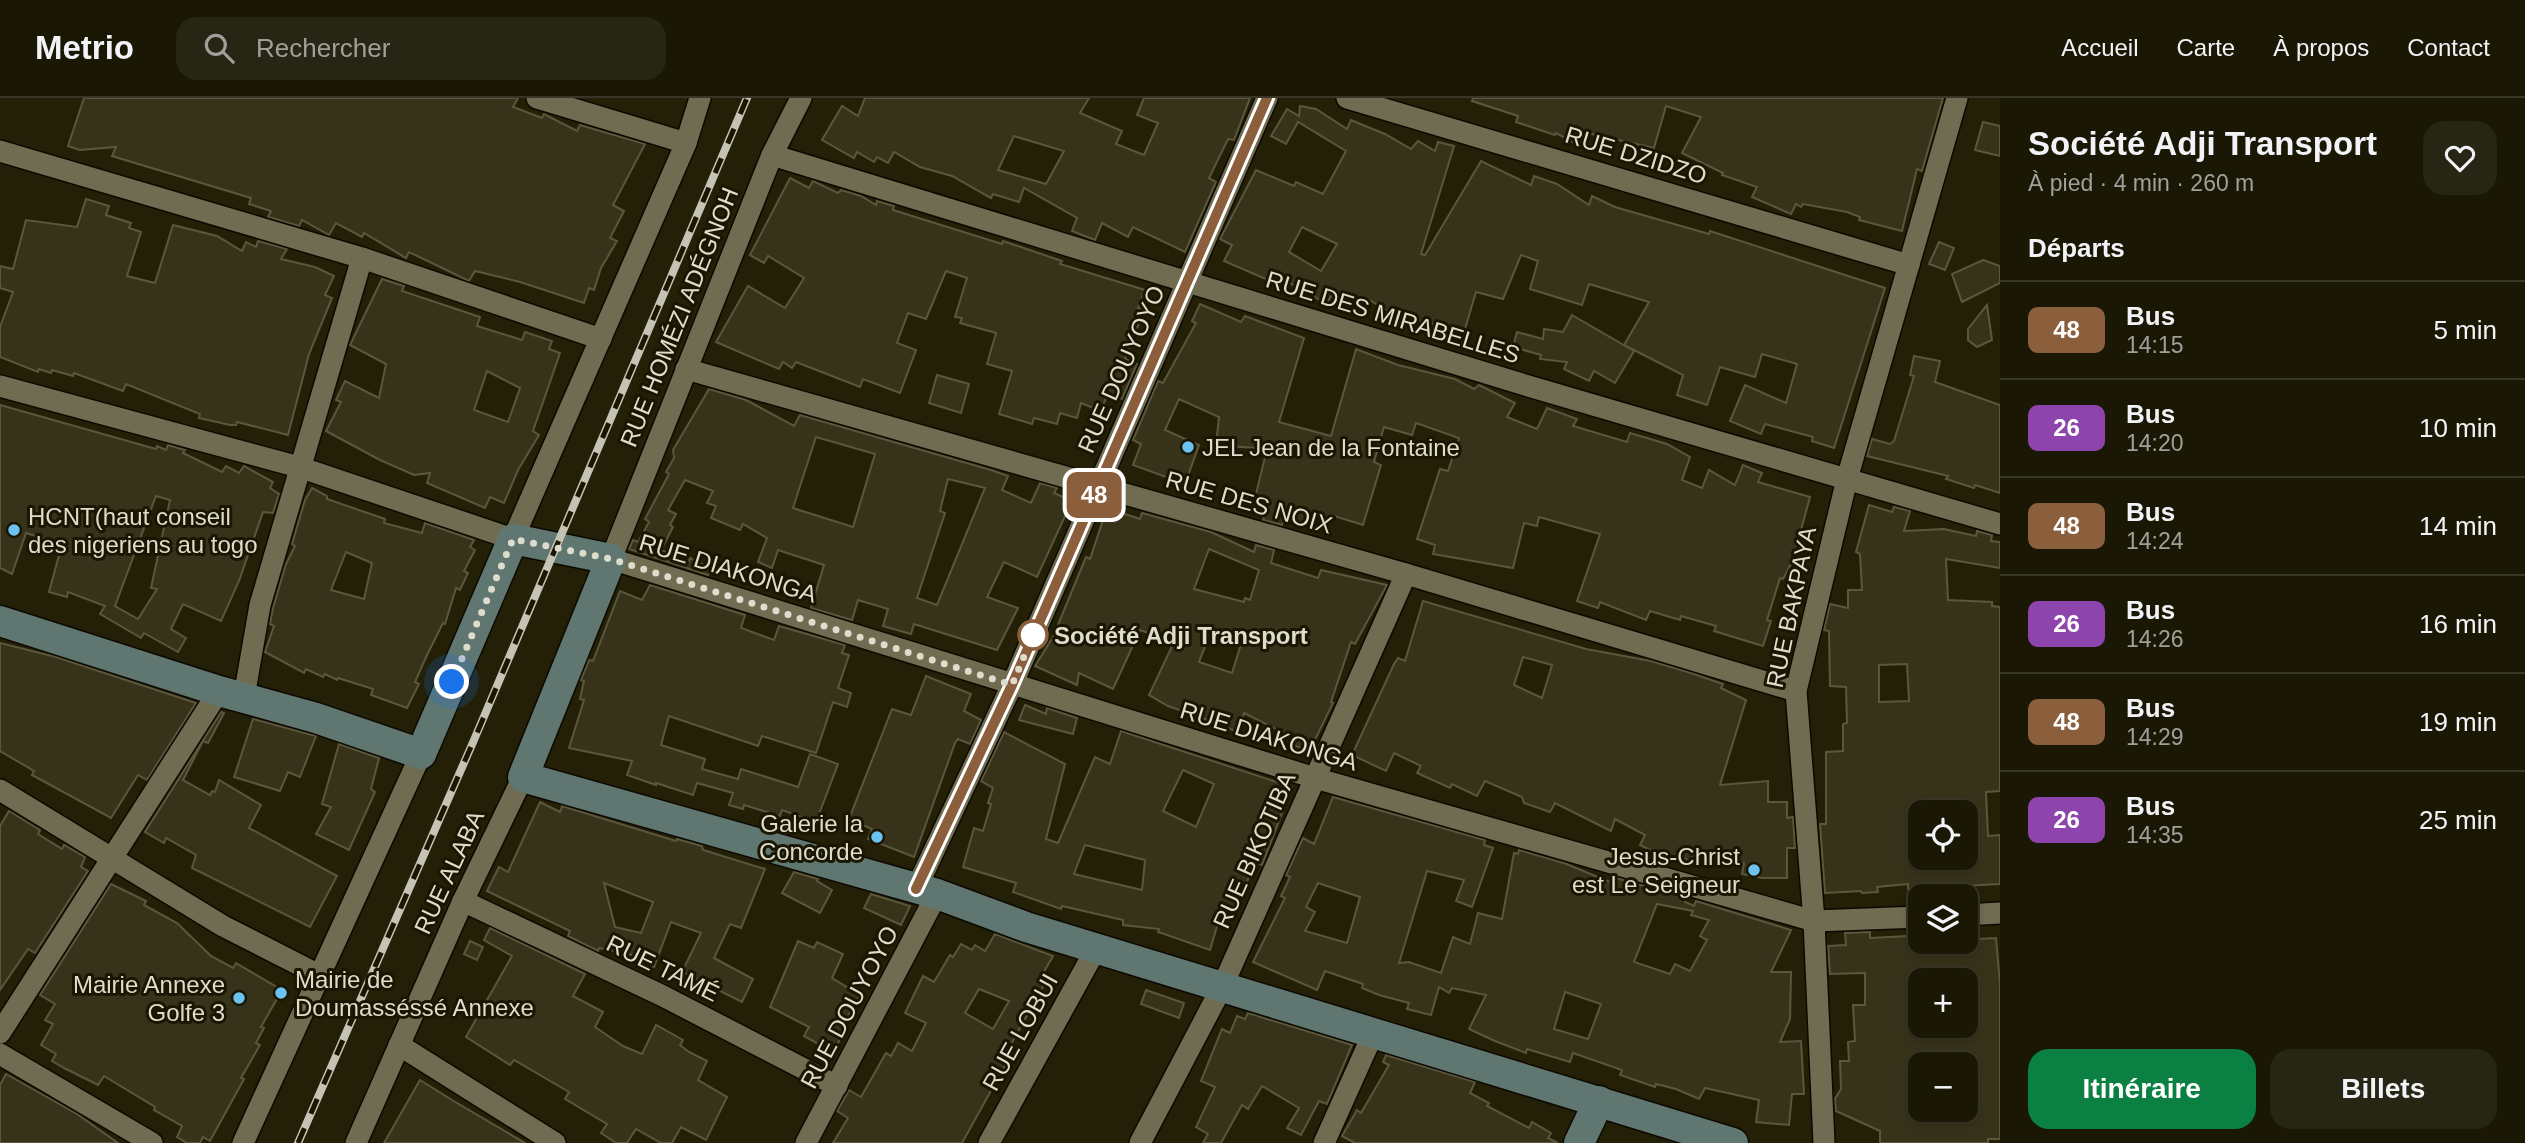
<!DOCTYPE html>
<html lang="fr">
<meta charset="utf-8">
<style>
:root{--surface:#1a1805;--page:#272513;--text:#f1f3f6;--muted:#9fa09a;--line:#383727;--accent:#0b8043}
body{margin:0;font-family:Helvetica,sans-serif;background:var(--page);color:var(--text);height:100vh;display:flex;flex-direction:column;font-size:26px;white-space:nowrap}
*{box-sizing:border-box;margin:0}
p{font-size:23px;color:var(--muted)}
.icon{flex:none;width:38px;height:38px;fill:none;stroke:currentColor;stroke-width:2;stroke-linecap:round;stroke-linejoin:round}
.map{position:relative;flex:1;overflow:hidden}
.drawer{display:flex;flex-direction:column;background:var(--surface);width:525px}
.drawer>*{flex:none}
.badge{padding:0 14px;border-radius:10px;font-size:24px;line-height:46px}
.buttons{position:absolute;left:1908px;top:702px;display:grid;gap:14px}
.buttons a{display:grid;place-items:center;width:70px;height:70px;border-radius:14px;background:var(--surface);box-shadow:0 4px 10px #0003,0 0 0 2px var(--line);font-size:35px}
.you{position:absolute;width:35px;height:35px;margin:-18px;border:5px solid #fff;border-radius:50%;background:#1a73e8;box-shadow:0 0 0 10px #1a73e833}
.map>.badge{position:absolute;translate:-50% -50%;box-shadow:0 0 0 4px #fff}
h2{padding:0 28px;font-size:26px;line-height:63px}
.round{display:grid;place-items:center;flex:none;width:74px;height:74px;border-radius:21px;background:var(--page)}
.summary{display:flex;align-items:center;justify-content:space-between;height:119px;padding:0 28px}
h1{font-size:33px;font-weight:700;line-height:52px}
.action{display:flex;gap:14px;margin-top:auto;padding:14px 28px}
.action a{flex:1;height:80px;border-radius:21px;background:var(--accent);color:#fff;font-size:28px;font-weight:700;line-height:80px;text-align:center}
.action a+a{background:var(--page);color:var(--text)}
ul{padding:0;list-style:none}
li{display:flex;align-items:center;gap:21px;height:98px;padding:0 28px;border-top:2px solid var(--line)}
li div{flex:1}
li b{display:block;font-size:26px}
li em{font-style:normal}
li .badge{min-width:77px;font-weight:700;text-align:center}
header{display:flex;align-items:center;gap:42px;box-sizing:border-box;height:98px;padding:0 35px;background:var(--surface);border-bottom:2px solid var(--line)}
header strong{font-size:33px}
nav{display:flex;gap:38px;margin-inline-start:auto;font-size:24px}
.search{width:490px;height:63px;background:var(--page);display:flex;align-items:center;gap:18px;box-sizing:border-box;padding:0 24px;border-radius:21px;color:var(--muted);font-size:26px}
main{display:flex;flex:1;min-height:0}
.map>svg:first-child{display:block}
.building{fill:#37331b;stroke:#5b573d;stroke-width:2;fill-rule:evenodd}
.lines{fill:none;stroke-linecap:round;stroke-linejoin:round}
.street-casing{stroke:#0d0900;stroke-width:24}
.secondary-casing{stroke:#0d0900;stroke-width:33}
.street{stroke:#706c51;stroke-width:21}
.secondary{stroke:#607670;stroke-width:30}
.rail-casing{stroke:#c5c3b3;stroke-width:8}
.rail{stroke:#1a1601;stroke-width:5;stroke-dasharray:16;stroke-linecap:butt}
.line-casing{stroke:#fff;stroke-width:16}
.line{stroke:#8b5e3c;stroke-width:10}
.walk{stroke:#dedccd;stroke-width:7;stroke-dasharray:0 12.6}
.poi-dot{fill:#6cc3f2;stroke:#1a1601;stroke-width:2.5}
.stop-dot{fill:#fff;stroke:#8b5e3c;stroke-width:3.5}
.labels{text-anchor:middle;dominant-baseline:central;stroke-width:6;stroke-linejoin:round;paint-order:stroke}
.street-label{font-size:24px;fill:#dedccd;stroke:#1a1601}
.poi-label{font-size:24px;fill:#dedccd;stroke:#1a1601;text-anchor:start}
.stop-label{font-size:24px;font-weight:bold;fill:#dedccd;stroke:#1a1601;text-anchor:start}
</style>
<header>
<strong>Metrio</strong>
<div class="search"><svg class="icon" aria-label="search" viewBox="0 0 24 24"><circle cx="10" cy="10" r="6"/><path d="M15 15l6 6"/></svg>Rechercher</div>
<nav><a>Accueil</a><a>Carte</a><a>À propos</a><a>Contact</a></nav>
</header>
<main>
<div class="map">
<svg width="2000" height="1045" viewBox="0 0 2000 1045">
<rect width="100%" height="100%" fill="#232007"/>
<g class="building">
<polygon points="84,0 518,0 513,9 542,20 544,16 577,33 580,27 645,46 613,107 624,113 610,140 617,143 601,170 594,192 589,190 584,205 520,184 475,173 469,183 409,154 406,160 364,135 362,139 336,125 329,137 302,122 299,128 268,119 271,113 249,106 251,100 112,58 116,49 80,52 68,48"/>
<path d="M865 0H1089L1080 15 1122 33 1116 46 1144 57 1158 25 1137 17 1144 0H1250L1234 42 1228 41 1209 80 1216 84 1185 154 1133 129 1128 139 1102 125 1095 142 1090 140 1072 133 1077 120 1024 90 1019 104 993 96 991 100 952 78 920 69 894 54 888 65 877 59 874 64 857 54 854 60 822 42 842 8 858 18ZM1014 38 1064 53 1046 86 998 72Z"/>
<polygon points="1473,0 1943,0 1922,73 1917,71 1902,133 1859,122 1860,119 1847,114 1803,106 1801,109 1796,106 1791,116 1752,99 1757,89 1722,77 1723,75 1682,55 1701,19 1666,8 1654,50 1587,35 1579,48 1556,35 1555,37 1516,24 1518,18 1472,3"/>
<path d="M1300 8 1316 11 1347 31 1351 22 1385 36 1411 51 1418 43 1435 53 1438 44 1454 48 1421 156 1425 157 1481 63 1531 87 1534 78 1557 86 1589 107 1592 98 1615 109 1709 136 1710 133 1885 190 1834 350 1812 343 1813 339 1765 326 1761 336 1730 323 1745 287 1786 305 1797 266 1762 256 1755 279 1720 269 1707 307 1677 297 1683 277 1624 247 1649 204 1589 186 1582 207 1530 191 1538 163 1521 157 1503 201 1476 194 1462 241 1433 232 1435 227 1389 214 1368 201 1362 214 1331 198 1327 206 1277 178 1275 185 1224 163 1232 147 1220 141 1256 72 1294 88 1296 84 1323 96 1346 53 1298 24 1286 46 1271 38 1287 11 1299 18ZM1302 129 1337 146 1321 173 1289 154Z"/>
<polygon points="1983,24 2000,28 2000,58 1975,52"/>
<polygon points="790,80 809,90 813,83 838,95 841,92 861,98 876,107 877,103 894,108 893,112 1002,146 1003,143 1062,163 1060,166 1145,192 1138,210 1144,212 1125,261 1137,266 1122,301 1108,295 1101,313 1081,305 1077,320 1060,315 1057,326 1034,320 1032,326 999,316 1012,273 987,266 996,235 960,225 962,220 955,219 967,180 946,173 926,221 908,215 897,245 916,252 900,295 863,281 860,289 796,264 792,270 783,264 779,271 716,244 748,188 785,210 804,180 768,158 764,165 750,157"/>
<polygon points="86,101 109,108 106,117 131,125 129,130 141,134 127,178 155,185 173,127 217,138 242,153 246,144 256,149 258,143 287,151 281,161 315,169 334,178 325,197 332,200 309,256 288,337 237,324 236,327 230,327 199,320 200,316 126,286 123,293 74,275 73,278 52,272 51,275 39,271 38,274 0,259 0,229 13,194 0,190 0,168 13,171 26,122 77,129"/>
<polygon points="1939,144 1954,150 1945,172 1929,166"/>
<polygon points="1983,162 2000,168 2000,185 1962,204 1952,176"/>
<path d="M382 181 404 188 402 193 480 219 477 228 522 242 525 234 552 243 549 251 560 255 533 333 539 337 518 372 504 405 490 399 485 410 427 385 430 375 414 377 380 362 326 333 341 304 336 302 345 283 379 300 386 266 350 247ZM487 273 520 290 508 324 474 312Z"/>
<polygon points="1200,206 1241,224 1245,218 1304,240 1279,324 1331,338 1356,251 1398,267 1455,281 1474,291 1479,287 1515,305 1507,319 1537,331 1547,310 1577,321 1573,328 1627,344 1630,335 1667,346 1690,359 1682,382 1702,390 1709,372 1735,387 1743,367 1762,375 1758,384 1810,399 1801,432 1808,435 1783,481 1780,480 1767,522 1771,523 1763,548 1714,533 1716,528 1681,518 1680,522 1650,513 1646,522 1600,504 1598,510 1577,503 1600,436 1539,419 1537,428 1524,425 1513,470 1433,456 1435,447 1417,441 1440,371 1448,373 1459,340 1416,325 1412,337 1384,329 1374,364 1381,367 1363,427 1331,417 1330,423 1307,417 1305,425 1284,420 1282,427 1263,422 1265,415 1252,412 1267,351 1216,347 1219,319 1179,301 1165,332 1199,347 1185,386 1133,367 1141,346 1133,342 1158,283 1163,285 1196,225 1192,223"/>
<polygon points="1987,207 1992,242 1977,249 1968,242 1968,231"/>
<polygon points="1572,217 1634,253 1615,285 1594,273 1589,283 1564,271 1567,264 1540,261 1541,257 1513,249 1517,234 1543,241 1544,231 1563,234"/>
<polygon points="1914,258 1940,263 1935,284 2000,307 2000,395 1975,387 1974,390 1946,381 1948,378 1867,358 1872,341 1890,346 1894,343 1914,278 1910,277"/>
<polygon points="937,277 969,286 961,315 929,305"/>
<path d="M709 291 746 302 794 328 800 317 991 372 1008 378 1002 392 1031 405 1040 385 1057 390 1054 395 1072 403 1037 479 1004 464 987 499 1018 510 997 552 914 526 911 536 883 528 888 511 858 502 852 522 811 510 824 467 778 452 772 470 758 464 767 440 743 426 740 432 711 420 716 408 707 405 713 393 685 382 668 412 676 416 670 427 673 429 661 452 689 463 690 460 712 471 708 477 629 451 633 442 638 444 649 424 645 421 669 376 666 374 674 360 673 352ZM816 339 875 356 853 429 793 410ZM948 381 985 390 937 507 917 500 945 415 940 413Z"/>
<path d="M0 307 156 351 157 348 166 352 168 347 185 352 183 355 222 374 226 368 239 375 244 368 273 384 270 390 279 396 273 415 263 414 239 483 221 523 183 506 171 531 186 540 178 554 144 535 141 540 100 516 105 508 68 494 67 499 49 494 62 446 26 435 12 476 0 470ZM156 398 170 402 151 490 157 491 138 521 115 508Z"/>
<path d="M312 390 327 398V401L385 421 384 425 422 435 425 425 474 442 470 449 475 452 464 473 468 475 460 492 456 490 445 526 443 525 427 557 415 584 419 586 407 610 371 597 373 591 338 580 337 582 325 576 323 579 306 571 304 575 265 554 274 528 270 526 273 510 286 466 295 448 292 446 305 402ZM346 454 372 465 364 501 331 492Z"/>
<path d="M1869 407 1892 414 1894 409 1910 413 1904 433 1944 431 1976 438 1977 433 1992 437 1991 443 2000 444V470L1946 461 1948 502 1992 504V508L2000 509V693L1986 694 1988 738 2000 737V786L1908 791V786L1877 789 1878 794 1862 795 1861 793 1825 795 1820 726H1826V654L1843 653V626L1847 625 1846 589 1830 588 1829 533 1824 532 1830 506 1848 510V492H1862L1860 456 1856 454ZM1907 566 1909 603 1879 604V567ZM1920 714H1965V760H1920Z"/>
<path d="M1107 410 1140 421 1142 415 1211 434 1254 454 1256 447 1274 452 1271 465 1318 480 1321 472 1387 487 1355 546 1351 544 1331 604 1333 605 1309 654 1294 647 1296 641 1244 615 1238 634 1225 629 1224 632 1204 626 1206 621 1168 608 1149 597 1174 544 1140 532 1113 591 1079 575 1077 587 1035 568 1053 539 1086 459 1090 461ZM1209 451 1259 472 1250 502 1245 500 1244 504 1194 491ZM1211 533 1242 543 1232 575 1199 564Z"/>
<polygon points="650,487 745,517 741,530 774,542 779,528 845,547 842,555 849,557 838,590 851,595 847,609 833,604 816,655 762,638 758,648 669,618 661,647 705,661 702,671 738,681 741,671 798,689 810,656 838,666 816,724 782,712 780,718 744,707 743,711 729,707 733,695 697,685 693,697 656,685 656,687 627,677 632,663 569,650 584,602 580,601 584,583 581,582 589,562 593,563 620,493 642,502"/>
<path d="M1423 503 1586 551 1651 563 1691 575 1723 586 1721 590 1746 602 1720 687 1768 683V704H1787V720L1793 719 1795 750H1787V780H1762L1742 776 1744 765 1695 753 1690 763 1686 761 1685 764 1655 752 1654 754 1640 747 1645 737 1615 721 1611 733 1555 705 1550 714 1524 705 1522 699 1485 683 1477 698 1452 686 1450 690 1417 675 1421 668 1394 655 1386 673 1352 657 1394 566 1398 560 1405 563ZM1523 559 1552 567 1542 600 1514 587Z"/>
<polygon points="0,545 56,559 196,605 147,682 138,677 111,720 32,677 34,673 0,653"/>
<polygon points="926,578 971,596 964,613 981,622 970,646 958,641 955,645 914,759 868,741 872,731 849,721 892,611 911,617"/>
<polygon points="1025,607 1046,616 1047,610 1077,620 1073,636 1019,622"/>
<polygon points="221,614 224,615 208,645 203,643 183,682 210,697 212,693 215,694 219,682 261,707 249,730 337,778 310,829 192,770 196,757 166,740 164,745 145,734"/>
<polygon points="253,621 316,638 300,679 288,674 280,693 234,679"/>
<path d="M1121 633 1292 689 1262 767 1255 764 1235 813 1223 808 1210 852 1158 834 1159 831 1123 827V822L1062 808 1061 811 1013 794 1016 785 963 769 974 730 983 733 991 706 988 705 993 690 981 683 1004 634 1065 666 1046 741 1058 745 1095 659 1110 666ZM1183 672 1214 686 1196 729 1163 713ZM1085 747 1145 762 1142 792 1074 776Z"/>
<polygon points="339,646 379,660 371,691 375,694 349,752 316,736 331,709 322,706"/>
<path d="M1333 699 1485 742 1484 747 1493 750 1472 809 1456 803 1464 782 1427 773 1399 865 1409 864 1441 875 1453 839 1470 846 1478 815 1502 821 1514 755 1518 756 1519 752 1564 765 1610 784 1613 779 1686 800 1685 804 1694 808 1696 803 1791 832 1771 874H1791L1790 921 1780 944 1801 943 1804 996H1792L1789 1027 1756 1024 1759 1002 1705 990 1699 1001 1676 991 1656 986 1655 989 1620 977 1622 972 1573 955 1570 964 1527 951 1526 955 1495 943 1469 931 1486 897 1452 890 1449 895 1439 889 1431 917 1407 911 1409 905 1379 897 1362 890 1363 886 1325 873 1317 892 1253 864 1285 800 1281 798 1290 779 1286 777 1303 740 1314 746ZM1318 785 1360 799 1347 845 1305 833 1315 814 1306 809ZM1657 806 1693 813 1691 817 1709 822 1700 838 1707 842 1690 873 1675 866 1670 876 1634 864ZM1565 894 1601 906 1588 941 1554 931Z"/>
<path d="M540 704 560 714 562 708 676 743 677 741 702 748 703 752 765 771 741 830 730 826 714 860 753 881 742 904 682 874 701 835 671 824 654 869H648L631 862 633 857 599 850 598 853 568 838 570 833 487 793 499 769 508 774ZM604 785 653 804 641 835 615 829Z"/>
<polygon points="9,713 40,732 38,736 62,751 64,747 85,759 81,769 88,773 35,855 28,851 0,892 0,728"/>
<polygon points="794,774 818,781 817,783 832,792 820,815 782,795"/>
<polygon points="111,786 146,803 144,807 177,825 211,858 233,870 236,865 282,892 261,929 264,930 256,945 260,947 241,980 244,981 210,1043 203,1039 200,1045 187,1045 177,1039 182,1028 154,1012 155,1009 104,978 98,987 66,971 52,963 56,956 41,947 53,926 45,922 55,906 40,897"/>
<polygon points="871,796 910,808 901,827 864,810"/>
<polygon points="490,830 585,876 573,898 603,914 595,929 623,948 642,956 656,927 683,942 680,947 689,954 707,963 698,982 727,999 706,1042 681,1029 672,1045 661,1045 636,1031 627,1045 616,1045 601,1035 607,1026 565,1001 569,994 514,962 510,967 466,939 512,858 484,842"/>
<path d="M1870 834V840L1908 838 1920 839V844L1996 840 2000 885V1041H1988V1045H1880V1033L1836 1013 1835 1001 1841 991 1840 963H1849L1848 944 1855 943 1853 907H1865V875L1830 876 1828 848 1846 847 1845 835ZM1920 882H1965V928H1920ZM1908 966H1968L1969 1008 1962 1012 1948 1013V1018L1919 1019V1000H1913Z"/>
<path d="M995 836 1053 858 1038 884 1044 887 1004 959 1008 962 962 1045H833L848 1020 837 1013 849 992 861 999 886 955 891 958 898 945 912 953 926 925 905 915 923 878 934 884 950 857 953 859 961 846 972 852 975 847 985 853ZM979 891 1009 903 993 931 965 915Z"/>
<polygon points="470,843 483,849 477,862 464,856"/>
<polygon points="798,843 814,850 817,844 843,856 832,880 860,897 842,929 846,931 833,954 804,938 809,929 770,909"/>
<polygon points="1146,892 1184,905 1179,920 1141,906"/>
<polygon points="1248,915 1352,947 1327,1006 1319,1003 1301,1037 1287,1030 1299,1010 1262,988 1248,1011 1242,1007 1221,1045 1203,1045 1208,1036 1196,1029 1215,989 1201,983 1222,931 1230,935 1237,918 1245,921"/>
<polygon points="1386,957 1475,984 1470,995 1489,1005 1487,1008 1529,1030 1532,1024 1551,1035 1548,1040 1558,1045 1355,1045 1342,1038 1357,1012 1361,1015 1389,967 1383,964"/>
<polygon points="6,976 77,1016 118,1045 0,1045 0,987"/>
<polygon points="420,982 452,1002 525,1045 384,1045"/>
</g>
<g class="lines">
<g class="street-casing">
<g id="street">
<polyline points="537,0 686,45"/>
<polyline points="801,0 772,57 611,461 1315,680 1814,823 1920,819"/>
<polyline points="1347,0 1909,167"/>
<polyline points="0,53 362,160 601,241"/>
<polyline points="772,57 1525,287 2000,426"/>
<polyline points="686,271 1406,476 1796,593"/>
<polyline points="0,288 299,369 513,441 686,45 700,0"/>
<polyline points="244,599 260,507 362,160"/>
<polyline points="0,692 223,828 321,878"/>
<polyline points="916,791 1012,587 1267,0"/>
<polyline points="463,803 663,898 837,988"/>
<polyline points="1965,817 2000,815"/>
<polyline points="0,935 219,593"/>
<polyline points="399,947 555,1045"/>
<polyline points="0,956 152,1045"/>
<polyline points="243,1045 421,656"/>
<polyline points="356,1045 463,803 523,679"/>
<polyline points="806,1045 937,796"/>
<polyline points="989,1045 1097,849"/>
<polyline points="1140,1045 1223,887 1406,476"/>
<polyline points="1324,1045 1373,936"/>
<polyline points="1824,1045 1814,823 1796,593 1847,381 1957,0"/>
</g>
</g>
<g class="secondary-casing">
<g id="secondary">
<polyline points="0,523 219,593 316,620 421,656 513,441 611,461 523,679 937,796 1026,829 1733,1045"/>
<polyline points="1579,1045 1599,1003"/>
</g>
</g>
<use href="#street" class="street"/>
<use href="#secondary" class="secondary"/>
<g class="rail-casing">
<polyline id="rail" points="298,1045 474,642 747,0"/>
</g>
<use href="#rail" class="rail"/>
</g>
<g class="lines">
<g class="line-casing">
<polyline id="line" points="916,791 1012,587 1267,0"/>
</g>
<use href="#line" class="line"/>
<polyline class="walk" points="452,584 513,441 611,461 1012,587 1033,537"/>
</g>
<g class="poi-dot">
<circle cx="1188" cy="349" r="7"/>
<circle cx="14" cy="432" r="7"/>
<circle cx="877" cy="739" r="7"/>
<circle cx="1754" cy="772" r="7"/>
<circle cx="281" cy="895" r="7"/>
<circle cx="239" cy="900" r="7"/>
</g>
<circle class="stop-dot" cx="1033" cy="537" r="14"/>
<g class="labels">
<g class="street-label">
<text transform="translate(1636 57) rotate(17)">RUE DZIDZO</text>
<text transform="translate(679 219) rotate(-68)">RUE HOMÉZI ADÉGNOH</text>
<text transform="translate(1393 219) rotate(17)">RUE DES MIRABELLES</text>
<text transform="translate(1121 271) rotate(-66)">RUE DOUYOYO</text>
<text transform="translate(1249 404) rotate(16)">RUE DES NOIX</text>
<text transform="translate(728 470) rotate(17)">RUE DIAKONGA</text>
<text transform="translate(1791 509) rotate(-78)">RUE BAKPAYA</text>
<text transform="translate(1269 638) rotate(17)">RUE DIAKONGA</text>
<text transform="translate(1254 752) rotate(-66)">RUE BIKOTIBA</text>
<text transform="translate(449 774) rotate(-65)">RUE ALABA</text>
<text transform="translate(663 870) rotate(26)">RUE TAMÉ</text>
<text transform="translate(849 909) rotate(-62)">RUE DOUYOYO</text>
<text transform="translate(1020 934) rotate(-61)">RUE LOBUI</text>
</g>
<g class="poi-label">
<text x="1202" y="349">JEL Jean de la Fontaine</text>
<text x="28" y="418">HCNT(haut conseil<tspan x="28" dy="28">des nigeriens au togo</tspan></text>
<text x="863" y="725" text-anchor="end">Galerie la<tspan x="863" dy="28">Concorde</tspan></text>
<text x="1740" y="758" text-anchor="end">Jesus-Christ<tspan x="1740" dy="28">est Le Seigneur</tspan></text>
<text x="295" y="881">Mairie de<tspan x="295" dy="28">Doumasséssé Annexe</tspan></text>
<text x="225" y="886" text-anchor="end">Mairie Annexe<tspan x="225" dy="28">Golfe 3</tspan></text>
</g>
<g class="stop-label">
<text x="1054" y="537">Société Adji Transport</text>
</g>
</g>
</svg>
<div class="buttons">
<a><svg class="icon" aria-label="locate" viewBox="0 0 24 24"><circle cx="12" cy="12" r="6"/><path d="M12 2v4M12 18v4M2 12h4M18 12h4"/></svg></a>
<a><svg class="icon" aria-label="layers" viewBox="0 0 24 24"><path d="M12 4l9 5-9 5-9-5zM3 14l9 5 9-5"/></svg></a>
<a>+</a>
<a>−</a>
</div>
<div class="you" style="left:452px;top:584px"></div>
<b class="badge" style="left:1094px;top:397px;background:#8b5e3c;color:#fff">48</b>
</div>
<section class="drawer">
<div class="summary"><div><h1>Société Adji Transport</h1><p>À pied · 4 min · 260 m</p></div><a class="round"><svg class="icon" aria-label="heart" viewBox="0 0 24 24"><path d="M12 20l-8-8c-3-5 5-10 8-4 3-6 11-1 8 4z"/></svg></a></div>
<h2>Départs</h2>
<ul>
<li><span class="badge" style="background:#8b5e3c;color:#fff">48</span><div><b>Bus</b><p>14:15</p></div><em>5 min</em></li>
<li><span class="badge" style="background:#8e44ad;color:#fff">26</span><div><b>Bus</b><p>14:20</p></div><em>10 min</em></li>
<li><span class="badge" style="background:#8b5e3c;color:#fff">48</span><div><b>Bus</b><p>14:24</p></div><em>14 min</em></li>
<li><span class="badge" style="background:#8e44ad;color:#fff">26</span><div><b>Bus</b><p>14:26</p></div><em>16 min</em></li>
<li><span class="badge" style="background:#8b5e3c;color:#fff">48</span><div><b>Bus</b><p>14:29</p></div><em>19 min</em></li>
<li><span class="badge" style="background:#8e44ad;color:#fff">26</span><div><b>Bus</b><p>14:35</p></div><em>25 min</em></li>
</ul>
<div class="action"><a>Itinéraire</a><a>Billets</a></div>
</section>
</main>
